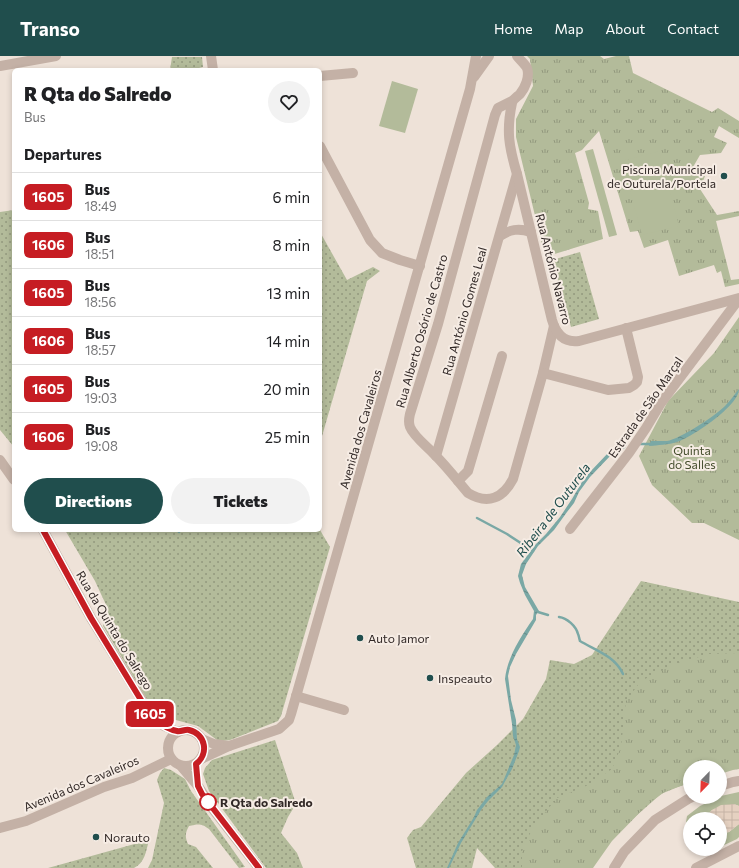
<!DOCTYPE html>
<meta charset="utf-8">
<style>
:root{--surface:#fff;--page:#f2f2f2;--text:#202124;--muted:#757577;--line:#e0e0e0;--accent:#204e4d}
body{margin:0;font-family:Commissioner,sans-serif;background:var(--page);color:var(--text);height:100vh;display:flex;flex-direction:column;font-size:15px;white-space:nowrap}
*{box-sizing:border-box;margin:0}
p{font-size:13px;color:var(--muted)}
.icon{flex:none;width:22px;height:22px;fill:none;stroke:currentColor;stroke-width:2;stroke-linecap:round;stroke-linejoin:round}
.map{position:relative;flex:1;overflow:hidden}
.drawer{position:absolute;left:12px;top:12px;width:310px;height:464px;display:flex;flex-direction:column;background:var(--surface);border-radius:6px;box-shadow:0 2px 6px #0003}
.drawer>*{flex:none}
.badge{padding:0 8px;border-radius:6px;font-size:14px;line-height:26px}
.needle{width:26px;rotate:203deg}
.fabs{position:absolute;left:683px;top:704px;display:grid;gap:8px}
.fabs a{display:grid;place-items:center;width:44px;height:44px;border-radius:50%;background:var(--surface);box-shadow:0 2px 6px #0003;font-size:20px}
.map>.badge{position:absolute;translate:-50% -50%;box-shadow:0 0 0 2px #fff}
h2{padding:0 12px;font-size:15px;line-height:36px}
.round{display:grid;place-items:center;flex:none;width:42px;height:42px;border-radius:21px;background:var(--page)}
.summary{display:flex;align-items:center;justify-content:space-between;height:68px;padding:0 12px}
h1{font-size:19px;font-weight:800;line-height:30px}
.primary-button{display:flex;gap:8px;margin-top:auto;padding:8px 12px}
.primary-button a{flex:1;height:46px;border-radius:24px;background:var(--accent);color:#fff;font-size:16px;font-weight:800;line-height:46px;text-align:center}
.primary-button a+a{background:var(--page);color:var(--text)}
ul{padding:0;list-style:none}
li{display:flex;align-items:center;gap:12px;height:48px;padding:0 12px;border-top:1px solid var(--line)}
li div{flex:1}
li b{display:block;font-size:15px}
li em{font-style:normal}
li .badge{min-width:44px;font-weight:700;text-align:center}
header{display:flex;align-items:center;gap:24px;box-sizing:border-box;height:56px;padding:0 20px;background:var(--accent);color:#fff}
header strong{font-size:19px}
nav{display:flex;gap:22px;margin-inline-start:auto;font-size:14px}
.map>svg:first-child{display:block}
.grass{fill:url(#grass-dots)}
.park{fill:url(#park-tufts)}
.garden{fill:#b3bb9a}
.plaza{fill:url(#plaza-grid)}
.water{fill:url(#water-ripples)}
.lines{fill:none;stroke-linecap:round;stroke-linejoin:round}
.stream{stroke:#7aa8a5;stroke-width:2.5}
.minor{stroke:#c4b1a6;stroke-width:10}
.tertiary{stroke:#c4b1a6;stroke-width:10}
.line-casing{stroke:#fff;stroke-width:9}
.line{stroke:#c61d23;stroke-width:6}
.poi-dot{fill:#204e4d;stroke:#f6ece4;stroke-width:1.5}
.stop-dot{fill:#fff;stroke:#c61d23;stroke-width:2}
.labels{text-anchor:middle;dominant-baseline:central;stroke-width:4;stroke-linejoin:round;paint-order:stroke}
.poi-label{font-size:12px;fill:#312826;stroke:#f6ece4;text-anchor:start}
.street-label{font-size:12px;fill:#312826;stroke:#f6ece4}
.park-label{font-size:12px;fill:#444d2c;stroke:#f6ece4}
.stop-label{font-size:12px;font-weight:bold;fill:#312826;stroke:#f6ece4;text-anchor:start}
.water-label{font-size:13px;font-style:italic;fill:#204e4d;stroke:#f6ece4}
</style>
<header>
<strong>Transo</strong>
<nav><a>Home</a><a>Map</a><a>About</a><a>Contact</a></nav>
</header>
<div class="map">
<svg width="739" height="812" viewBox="0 0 739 812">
<defs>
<pattern id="grass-dots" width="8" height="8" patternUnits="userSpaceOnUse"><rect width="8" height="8" fill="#b3bb9a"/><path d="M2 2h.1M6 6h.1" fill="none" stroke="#92987d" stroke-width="1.8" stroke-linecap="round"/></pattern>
<pattern id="park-tufts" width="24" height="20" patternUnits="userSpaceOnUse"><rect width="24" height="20" fill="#b3bb9a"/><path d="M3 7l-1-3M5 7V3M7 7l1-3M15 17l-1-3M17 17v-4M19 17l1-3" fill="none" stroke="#92987d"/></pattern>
<pattern id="plaza-grid" width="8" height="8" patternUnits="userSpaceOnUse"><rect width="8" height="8" fill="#e5d1c1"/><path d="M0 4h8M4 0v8" fill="none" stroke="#c5b3a6"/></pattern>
<pattern id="water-ripples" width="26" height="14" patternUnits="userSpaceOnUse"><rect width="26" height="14" fill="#7aa8a5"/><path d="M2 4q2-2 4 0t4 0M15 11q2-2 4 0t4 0" fill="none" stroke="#658986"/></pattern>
</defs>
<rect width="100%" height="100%" fill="#eee2d8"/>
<g class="grass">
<polygon points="172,1 202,1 203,11 199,12 199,14 170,14"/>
<polygon points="14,154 14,391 0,374 0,156"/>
<polygon points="320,176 347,224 373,211 380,215 367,225 320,387"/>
<polygon points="580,196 599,263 571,271 552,204"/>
<polygon points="65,474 320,474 330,491 281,660 278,665 230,684 222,685 217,684 198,670 161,660 151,650 103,570 107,551 95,525"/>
<polygon points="641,525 739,546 739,653 690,711 690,726 661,738 602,790 588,812 495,812 477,792 472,812 416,812 407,782 413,774 421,771 466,717 497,689 523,663 546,623 550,604 574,608 592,599"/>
<polygon points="275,684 296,748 288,761 281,777 297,797 303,812 266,812 209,735 203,718 205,712 212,704"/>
<path d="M164 712 171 714 185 723 191 735 245 811 239 812 209 773C201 767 198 768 189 770 185 777 185 781 188 788L196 791 213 812H148L152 804 164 747 157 724 160 717Z"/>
<path d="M149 784C146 795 145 807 134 812H48Z"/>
</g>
<g class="park">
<polygon points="527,0 600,0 604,3 616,0 629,0 633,17 712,56 718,52 739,65 739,82 719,70 714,81 727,87 721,97 700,99 693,111 705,120 700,133 717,159 739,155 739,160 716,165 731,224 739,223 739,228 725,231 721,215 717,217 714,209 679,220 668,184 644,192 638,175 630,176 599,75 582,94 575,97 589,147 588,153 598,155 603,183 545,201 516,81 516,63 533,30 530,3"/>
<polygon points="739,261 739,484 704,467 692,467 652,429 639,400 668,345 714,297"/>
<polygon points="739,597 739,713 733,714 720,718 720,711 690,711 690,727 666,735 649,747 612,785 593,812 522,812 522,795 533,771 557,742 586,730 612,713 621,691 626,645 641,625 675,608 709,598"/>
</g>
<g class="garden">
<polygon points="392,25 418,33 405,77 379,70"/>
<polygon points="593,93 617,179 609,181 585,95"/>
<polygon points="659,95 679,170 642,179 622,105"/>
<polygon points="739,736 739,750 734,748 712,754 704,763 690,763 690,773 686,766 687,760 700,750 721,740"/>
<polygon points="739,768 739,781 737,783 720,791 720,778 729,776"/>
</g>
<polygon class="plaza" points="734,748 739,750 739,768 729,776 720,778 720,763 704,763 712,754 721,749"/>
<g class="water">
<path d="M739 333C739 350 692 381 677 386 668 389 658 389 649 390L651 385C656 385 662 385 667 385 680 383 715 360 725 350 730 345 734 339 739 333Z"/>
<path d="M625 388H627L625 392 612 398 590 421 579 436 574 447 567 456 554 474 538 490 526 508 522 519 525 531 539 555 536 559V564L516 598 510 611 508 620 511 644 516 664 517 683 520 691 519 695 512 713 502 731 488 745 481 754 461 787 449 812H447L458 787 474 761 477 754 487 741 502 728 514 699 516 689 513 680 512 668 505 623C507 602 521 580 533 563L534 555 525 539 520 527 518 520 521 508 536 488 546 478 560 461 572 443 582 426 590 416 608 397Z"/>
</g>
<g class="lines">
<g class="stream">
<polyline points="640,388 653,388"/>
<polyline points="477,462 507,478 533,495"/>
<polyline points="179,476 180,474"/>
<polyline points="538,556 548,559"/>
<path d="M559 561C567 562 576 570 578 578 579 580 579 582 580 585 595 594 615 600 623 618"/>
</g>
<g class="minor">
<polyline points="211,0 213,14"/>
<polyline points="0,10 56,0"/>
<polyline points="320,20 353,17"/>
<path d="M512 45 498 52 495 59 438 268 410 358C409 363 408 366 410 371 414 381 428 391 435 399 447 411 457 424 468 437 488 449 503 442 513 423L543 317 554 270"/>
<polyline points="320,90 370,184 382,197 400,204 420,210"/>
<path d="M500 180C510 173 519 172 531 176"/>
<polyline points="543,317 608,334 629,332 634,329 637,326 638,321 626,272"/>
<polyline points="436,400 517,118"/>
<polyline points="458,425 468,415 502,300"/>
<polyline points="570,473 629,397 646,372 661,347 739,243"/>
<polyline points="296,640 344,654"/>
<polyline points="720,730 733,726 739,725"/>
<polyline points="614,812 624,796 655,764 688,743 692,741"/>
<polyline points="696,812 739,790"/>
</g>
<g class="tertiary">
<path d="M517 0C520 4 525 8 527 12 530 21 525 32 520 38 517 41 513 43 512 47 506 75 509 91 517 118L552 264C556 278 564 287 579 285L739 242"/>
<polyline points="474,21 489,0"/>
<polyline points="0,404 14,424"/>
<polyline points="43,474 91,562 153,662 164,670 178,676"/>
<circle cx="186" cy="692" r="18"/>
<polyline points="202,683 214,688 229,690"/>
<polyline points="201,703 229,690 279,673 289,664 291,658 470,33 476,0"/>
<polyline points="181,710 198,730 212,752 259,812"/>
<polyline points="0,772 26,765 104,731 132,722 171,703"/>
</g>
</g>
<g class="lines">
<g class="line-casing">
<path id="line" d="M43 474 91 562 152 662C159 667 169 674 177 675 181 676 185 673 189 674 206 678 209 698 196 708L198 730 202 738 259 812"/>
</g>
<use href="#line" class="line"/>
</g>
<g class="poi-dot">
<circle cx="724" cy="120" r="4"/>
<circle cx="360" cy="582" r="4"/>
<circle cx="430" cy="622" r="4"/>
<circle cx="96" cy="781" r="4"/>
</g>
<circle class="stop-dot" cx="208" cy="746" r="8"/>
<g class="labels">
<g class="poi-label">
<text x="716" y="113" text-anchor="end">Piscina Municipal<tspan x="716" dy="14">de Outurela/Portela</tspan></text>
<text x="368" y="582">Auto Jamor</text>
<text x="438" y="622">Inspeauto</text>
<text x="104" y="781">Norauto</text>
</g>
<g class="street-label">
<text transform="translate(554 213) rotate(76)">Rua António Navarro</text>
<text transform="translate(464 255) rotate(-74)">Rua António Gomes Leal</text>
<text transform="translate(421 275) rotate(-74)">Rua Alberto Osório de Castro</text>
<text transform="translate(645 351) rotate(-55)">Estrada de São Marçal</text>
<text transform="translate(360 373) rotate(-74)">Avenida dos Cavaleiros</text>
<text transform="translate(115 574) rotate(59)">Rua da Quinta do Salrego</text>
<text transform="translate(81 727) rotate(-23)">Avenida dos Cavaleiros</text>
</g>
<g class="park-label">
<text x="692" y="394">Quinta<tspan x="692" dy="14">do Salles</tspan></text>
</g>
<g class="stop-label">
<text x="220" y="746">R Qta do Salredo</text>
</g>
<g class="water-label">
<text transform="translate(553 454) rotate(-53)">Ribeira de Outurela</text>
</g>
</g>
</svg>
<div class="fabs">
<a><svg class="needle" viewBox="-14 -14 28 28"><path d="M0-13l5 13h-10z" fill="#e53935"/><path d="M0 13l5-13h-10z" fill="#757577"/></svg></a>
<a><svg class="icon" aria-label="locate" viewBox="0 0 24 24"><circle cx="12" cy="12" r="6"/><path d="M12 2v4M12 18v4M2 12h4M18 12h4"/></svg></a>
</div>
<b class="badge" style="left:150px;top:658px;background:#c61d23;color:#fff">1605</b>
<section class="drawer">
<div class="summary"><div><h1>R Qta do Salredo</h1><p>Bus</p></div><a class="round"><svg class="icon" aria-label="heart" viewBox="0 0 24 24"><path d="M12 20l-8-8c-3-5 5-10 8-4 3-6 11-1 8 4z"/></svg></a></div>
<h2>Departures</h2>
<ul>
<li><span class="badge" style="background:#c61d23;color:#fff">1605</span><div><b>Bus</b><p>18:49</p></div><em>6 min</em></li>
<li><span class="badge" style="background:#c61d23;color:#fff">1606</span><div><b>Bus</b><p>18:51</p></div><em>8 min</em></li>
<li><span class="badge" style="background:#c61d23;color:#fff">1605</span><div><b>Bus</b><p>18:56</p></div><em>13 min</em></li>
<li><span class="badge" style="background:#c61d23;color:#fff">1606</span><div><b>Bus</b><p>18:57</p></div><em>14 min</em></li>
<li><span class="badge" style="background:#c61d23;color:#fff">1605</span><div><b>Bus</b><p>19:03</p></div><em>20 min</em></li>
<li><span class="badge" style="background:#c61d23;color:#fff">1606</span><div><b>Bus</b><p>19:08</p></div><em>25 min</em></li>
</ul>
<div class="primary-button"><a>Directions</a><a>Tickets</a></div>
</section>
</div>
